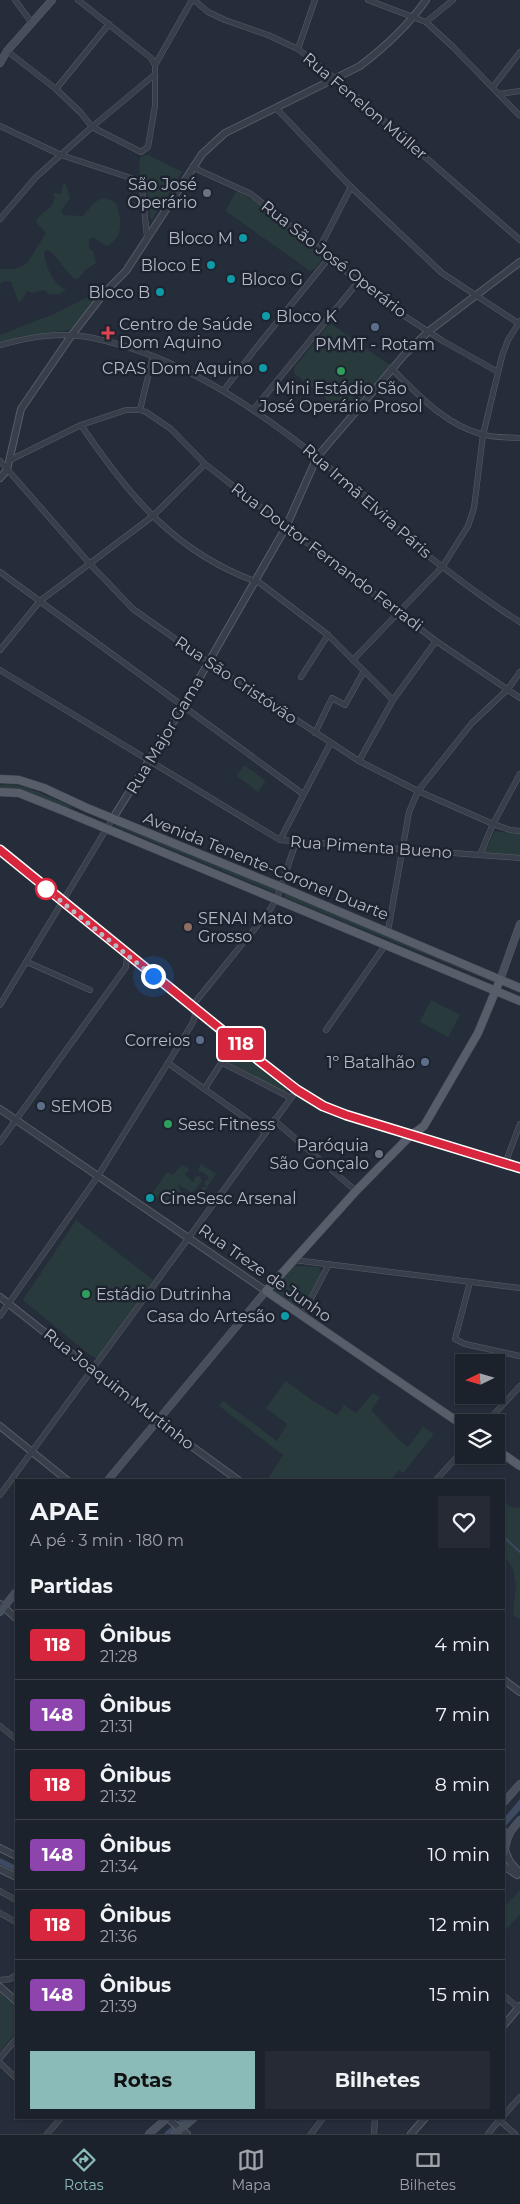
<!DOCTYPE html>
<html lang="pt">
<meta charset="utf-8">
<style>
:root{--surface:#1c222c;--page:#252a34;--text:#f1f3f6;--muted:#a0a4a9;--line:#3a3f48;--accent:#8bbbb9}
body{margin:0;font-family:Montserrat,sans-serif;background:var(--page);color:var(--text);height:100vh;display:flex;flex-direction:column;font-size:19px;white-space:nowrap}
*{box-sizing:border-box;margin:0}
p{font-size:16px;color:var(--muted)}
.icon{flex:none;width:28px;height:28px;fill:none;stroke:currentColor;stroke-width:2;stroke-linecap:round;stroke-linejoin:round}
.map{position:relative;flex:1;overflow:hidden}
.side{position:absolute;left:15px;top:1479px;width:490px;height:640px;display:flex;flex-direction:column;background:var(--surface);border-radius:0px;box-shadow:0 1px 4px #0004,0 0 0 1px var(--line)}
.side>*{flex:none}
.badge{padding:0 10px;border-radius:4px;font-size:18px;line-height:32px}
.needle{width:32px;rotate:265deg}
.fabs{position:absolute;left:455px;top:1354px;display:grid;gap:10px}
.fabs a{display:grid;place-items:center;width:50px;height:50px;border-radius:0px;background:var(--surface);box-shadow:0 1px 4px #0004,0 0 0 1px var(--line);font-size:25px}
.you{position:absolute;width:25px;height:25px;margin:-12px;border:4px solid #fff;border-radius:50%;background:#1a73e8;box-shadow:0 0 0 8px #1a73e833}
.map>.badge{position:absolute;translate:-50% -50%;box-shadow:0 0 0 2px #fff}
h2{padding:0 15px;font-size:19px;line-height:45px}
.round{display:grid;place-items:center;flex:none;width:52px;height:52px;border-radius:0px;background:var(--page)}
.headline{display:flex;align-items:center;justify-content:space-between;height:85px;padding:0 15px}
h1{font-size:24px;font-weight:700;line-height:38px}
.action{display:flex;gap:10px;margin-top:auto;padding:10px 15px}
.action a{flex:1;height:58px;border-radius:0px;background:var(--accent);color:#111;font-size:20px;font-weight:700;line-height:58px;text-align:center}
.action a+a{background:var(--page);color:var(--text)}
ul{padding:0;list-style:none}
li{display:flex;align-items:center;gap:15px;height:70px;padding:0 15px;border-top:1px solid var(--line)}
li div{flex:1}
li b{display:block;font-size:19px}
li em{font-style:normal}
li .badge{min-width:55px;font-weight:700;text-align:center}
.menu{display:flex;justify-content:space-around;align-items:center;height:70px;border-top:1px solid var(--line);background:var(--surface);font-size:14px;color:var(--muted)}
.menu a{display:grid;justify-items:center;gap:2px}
.menu .active{color:var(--accent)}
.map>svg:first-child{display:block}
.green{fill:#283a3c}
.water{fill:#3d4a61}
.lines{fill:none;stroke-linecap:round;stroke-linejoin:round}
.stream{stroke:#3d4a61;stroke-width:2}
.canal{stroke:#3d4a61;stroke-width:5.5}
.minor-casing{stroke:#575d68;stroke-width:6}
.tertiary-casing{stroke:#575d68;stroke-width:8}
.secondary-casing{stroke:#575d68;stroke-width:8}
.primary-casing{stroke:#424853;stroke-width:9}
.minor{stroke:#393f4a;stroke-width:5}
.tertiary{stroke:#393f4a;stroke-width:6}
.secondary{stroke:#474f5d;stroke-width:7}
.primary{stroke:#575e6a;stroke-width:8}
.line-casing{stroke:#fff;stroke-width:11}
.line{stroke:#d7263d;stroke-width:8}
.walk{stroke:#b4bac6;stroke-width:5;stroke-dasharray:0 9}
.worship-dot{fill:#6b7280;stroke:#1e242f;stroke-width:2}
.culture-dot{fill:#0f9aa8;stroke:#1e242f;stroke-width:2}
.service-dot{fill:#5c6f8a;stroke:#1e242f;stroke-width:2}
.health-dot{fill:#e0444e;stroke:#1e242f;stroke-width:2}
.leisure-dot{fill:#2e9e5b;stroke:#1e242f;stroke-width:2}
.stop-dot{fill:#fff;stroke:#d7263d;stroke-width:2.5}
.education-dot{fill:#8d6e63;stroke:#1e242f;stroke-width:2}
.labels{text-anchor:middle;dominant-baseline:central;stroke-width:5;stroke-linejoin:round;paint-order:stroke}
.street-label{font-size:16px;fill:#b4bac6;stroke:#1e242f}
.poi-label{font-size:16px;fill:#b4bac6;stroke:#1e242f;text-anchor:end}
</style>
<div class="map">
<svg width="520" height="2134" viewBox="0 0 520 2134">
<rect width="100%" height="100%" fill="#252d3a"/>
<g class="green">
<polygon points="148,155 182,172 152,220 150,218 147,187 139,175 140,157"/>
<path d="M66 184 70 199 61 211 63 215 83 216C94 204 98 192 116 203 122 221 124 234 108 246L104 245 94 237 89 239V249L93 251 96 263 85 270 79 278 76 279C64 272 60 257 47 250L44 253C46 267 52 283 66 290L59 294H49L45 290 32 293 28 291 19 303 11 282 5 281 0 284V269H14L23 266 28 262 46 233 36 222C41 210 51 213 55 198L53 193 61 194 63 185Z"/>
<polygon points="238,191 264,207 321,255 322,258 316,268 310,271 227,212 226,210 236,192"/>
<polygon points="104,289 70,330 20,337 0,342 0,335 54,314"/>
<polygon points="330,323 391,366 347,416 294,373 294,368"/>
<polygon points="244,765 266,781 258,792 237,776"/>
<polygon points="8,784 26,787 74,807 65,808 18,789 11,788 0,789 0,785"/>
<polygon points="116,823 277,889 276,893 115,826"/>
<polygon points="495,831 520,834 520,856 484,854"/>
<polygon points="285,893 492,979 493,982 284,897"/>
<polygon points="431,1000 460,1015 448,1037 420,1022"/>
<polygon points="236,1048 290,1089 285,1092 281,1091 229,1062 228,1060"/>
<polygon points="201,1164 216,1174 201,1197 196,1194 203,1187 207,1187 204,1182 209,1179 206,1174 198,1171"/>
<polygon points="181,1165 188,1168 188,1172 184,1174 193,1182 195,1177 200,1176 202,1181 196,1189 191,1192 177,1184 182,1193 177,1196 172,1196 166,1204 152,1194 167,1172 173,1175"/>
<polygon points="76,1220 153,1280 99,1357 95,1358 86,1352 23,1300"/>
<polygon points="293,1266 319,1267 321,1272 303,1308 300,1310 274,1291 273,1288"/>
<polygon points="286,1381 313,1401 337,1415 344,1405 356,1413 373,1393 380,1397 371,1410 401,1442 408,1447 423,1427 434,1434 403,1473 399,1470 391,1480 267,1480 283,1455 219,1406 223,1401 277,1441 287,1424 266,1408"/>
<polygon points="504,1500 510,1507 520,1508 520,1619 515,1617 513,1613 516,1586 513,1569 504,1555"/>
<polygon points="520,1890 520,1914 504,1932 504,1907"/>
<polygon points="0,1993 16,2007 16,2032 0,2052"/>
</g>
<polygon class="water" points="520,1799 520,1810 504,1828 504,1818"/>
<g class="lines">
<polyline class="stream" points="504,1537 520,1552"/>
<g class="canal">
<polyline points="0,1861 16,1869"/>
<polyline points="167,2134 186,2118"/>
</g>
<g class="minor-casing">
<g id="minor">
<polyline points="15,0 32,23"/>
<polyline points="78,0 151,58 155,65"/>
<polyline points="194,0 208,12 225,20 268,35 298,49 336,79 520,240"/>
<polyline points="368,0 426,22 453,47 520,116"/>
<polyline points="426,22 453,0"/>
<polyline points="298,49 315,0"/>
<polyline points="7,51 56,89 81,113 92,127 141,152 148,147 155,106 155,65 192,0"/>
<polyline points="493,87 520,52"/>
<polyline points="56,89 109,24"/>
<polyline points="499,94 520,91"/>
<polyline points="276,108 351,187 442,273 518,323"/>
<polyline points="0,126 61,155 140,181 142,187 147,237"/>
<polyline points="192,167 251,194 386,304 443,341 498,372"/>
<polyline points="0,219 36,177 92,127 153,76"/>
<polyline points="319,249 351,187"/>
<path d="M0 345C30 337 62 331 93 338 180 356 256 408 324 463 339 476 356 487 371 501 385 515 398 531 413 544 448 571 483 599 520 622"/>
<path d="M391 368C418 394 444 424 481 434 493 438 508 437 520 438"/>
<polyline points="224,390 256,348 329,258"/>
<polyline points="254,409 358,282"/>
<polyline points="140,410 153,356"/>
<path d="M81 425C129 496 176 554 260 583L328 635 393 700"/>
<polyline points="10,460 81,425 126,410 140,410 146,412 171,429 205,464 286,527 436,641 520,698"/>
<polyline points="0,461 90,564 133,609 208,662 359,761 418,791 493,824 510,830 520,831"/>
<polyline points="0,572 303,794"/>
<polyline points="0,650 40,601 153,516 205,464"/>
<polyline points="353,660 443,566 468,526 474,508 483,435 502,356 508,340 520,321"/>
<polyline points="0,670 280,840 520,858"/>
<polyline points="301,677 328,635"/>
<polyline points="315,733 332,698 345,705 364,671"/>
<polyline points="359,761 393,700 436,641"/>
<polyline points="280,840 330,744"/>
<polyline points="480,855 493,824 520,774"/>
<polyline points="388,931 409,812 418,791 472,723 508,689 520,672"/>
<polyline points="27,962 90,990"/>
<polyline points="0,1005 113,818"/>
<polyline points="192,1006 269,911 277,898 296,842"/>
<polyline points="326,1030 386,944"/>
<polyline points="221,1062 291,1098"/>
<polyline points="168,1063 265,1132"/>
<polyline points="205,1088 236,1040"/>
<polyline points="274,1120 356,1191"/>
<polyline points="0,1142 126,967 127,955"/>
<polyline points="505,1164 520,1124"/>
<polyline points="294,1260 520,1288"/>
<polyline points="470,1282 455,1339 465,1344 520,1356"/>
<polyline points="0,1316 98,1176 192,1024 195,1016 194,1008"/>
<polyline points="302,1316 329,1264"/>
<polyline points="487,1422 520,1386"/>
<polyline points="436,1480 464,1449"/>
<polyline points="0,1495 297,1090"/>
<polyline points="0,1726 16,1739"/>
<polyline points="0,1891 16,1900"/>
<polyline points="0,1913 16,1922"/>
<polyline points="0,1980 10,1979 16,1975"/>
<polyline points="504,1996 520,2009"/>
<polyline points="0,2058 16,2039"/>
<polyline points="0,2063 16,2078"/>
<polyline points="504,2115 520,2097"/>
<polyline points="497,2118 515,2134"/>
<polyline points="47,2134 61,2118"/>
<polyline points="311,2134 323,2118"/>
<polyline points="374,2134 375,2118"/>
<polyline points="488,2134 501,2118"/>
</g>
</g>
<g class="tertiary-casing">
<g id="tertiary">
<path d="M0 478 7 470 21 409 71 336 105 292 126 271 202 154 225 133 360 66C385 47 408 26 426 0"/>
<polyline points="113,818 184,705 286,527 317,457 405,354 429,331 520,262"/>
<polyline points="0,1109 266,1291"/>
<polyline points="0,1297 157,1421 238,1480"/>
<polyline points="0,1426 67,1480"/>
<polyline points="0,1604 16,1618"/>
<polyline points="504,1680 520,1692"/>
<polyline points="0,1848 16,1856"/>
<polyline points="505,1850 510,1862 520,1873"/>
<polyline points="504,1866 517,1875"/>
<polyline points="0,1869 16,1877"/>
<polyline points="0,1987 16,2001"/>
<polyline points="504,2025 520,2006"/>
<polyline points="167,2118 187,2134"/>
<polyline points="411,2134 425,2118"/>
</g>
</g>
<g class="secondary-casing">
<g id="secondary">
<polyline points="0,63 7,51 52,0"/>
<polyline points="500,980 520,924"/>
<polyline points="108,1480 266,1291"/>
<polyline points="0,1612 16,1592"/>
<polyline points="504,1802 520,1784"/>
<polyline points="504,1831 507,1840 504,1853"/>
<polyline points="507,1840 511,1831 520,1820"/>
<polyline points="149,2134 167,2118"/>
<polyline points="175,2134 194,2118"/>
</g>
</g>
<g class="primary-casing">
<g id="primary">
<polyline points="0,779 19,780 44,788 87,808 281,887 520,988"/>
<polyline points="0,792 19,793 64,811 520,1001"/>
<polyline points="0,851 261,1061 297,1090 323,1106 346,1115 520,1168"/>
<polyline points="464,1426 266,1291 356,1191 410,1136 424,1126 478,1033 500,980"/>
<polyline points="496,1449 520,1466"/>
</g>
</g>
<use href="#minor" class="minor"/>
<use href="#tertiary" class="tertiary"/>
<use href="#secondary" class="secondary"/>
<use href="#primary" class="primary"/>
</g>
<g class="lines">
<g class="line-casing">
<polyline id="line" points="0,850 261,1062 297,1090 323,1106 346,1115 520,1168"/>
</g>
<use href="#line" class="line"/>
<polyline class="walk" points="46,889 153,976"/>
</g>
<g class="worship-dot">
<circle cx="207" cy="193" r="5"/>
<circle cx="379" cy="1154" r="5"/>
</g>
<g class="culture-dot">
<circle cx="243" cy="238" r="5"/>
<circle cx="211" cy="265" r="5"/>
<circle cx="231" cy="279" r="5"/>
<circle cx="160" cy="292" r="5"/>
<circle cx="266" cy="316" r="5"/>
<circle cx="263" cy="368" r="5"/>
<circle cx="150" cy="1198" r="5"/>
<circle cx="285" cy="1316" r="5"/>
</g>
<g class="service-dot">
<circle cx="375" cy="327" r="5"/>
<circle cx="200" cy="1040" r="5"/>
<circle cx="425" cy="1062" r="5"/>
<circle cx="41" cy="1106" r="5"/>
</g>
<path class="health-dot" d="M105.5 325.5h5v5h5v5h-5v5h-5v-5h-5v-5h5z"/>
<g class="leisure-dot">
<circle cx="341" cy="371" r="5"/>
<circle cx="168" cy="1124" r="5"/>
<circle cx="86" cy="1294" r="5"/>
</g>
<circle class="stop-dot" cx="46" cy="889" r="10"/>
<circle class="education-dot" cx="188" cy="927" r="5"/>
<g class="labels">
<g class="street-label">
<text transform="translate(365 106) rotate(40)">Rua Fenelon Müller</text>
<text transform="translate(334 259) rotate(38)">Rua São José Operário</text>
<text transform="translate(367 501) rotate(41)">Rua Irmã Elvira Páris</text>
<text transform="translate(327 557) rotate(37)">Rua Doutor Fernando Ferradi</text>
<text transform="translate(236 680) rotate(34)">Rua São Cristóvão</text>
<text transform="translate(165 735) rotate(-59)">Rua Major Gama</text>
<text transform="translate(371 847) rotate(4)">Rua Pimenta Bueno</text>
<text transform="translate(266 866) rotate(22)">Avenida Tenente-Coronel Duarte</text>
<text transform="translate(265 1273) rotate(35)">Rua Treze de Junho</text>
<text transform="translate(119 1389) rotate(38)">Rua Joaquim Murtinho</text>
</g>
<g class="poi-label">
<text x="197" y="184">São José<tspan x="197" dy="18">Operário</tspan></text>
<text x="233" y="238">Bloco M</text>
<text x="201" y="265">Bloco E</text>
<text x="241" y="279" text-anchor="start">Bloco G</text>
<text x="150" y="292">Bloco B</text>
<text x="276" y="316" text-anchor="start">Bloco K</text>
<text x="119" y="324" text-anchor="start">Centro de Saúde<tspan x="119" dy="18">Dom Aquino</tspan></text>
<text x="375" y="344" text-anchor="middle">PMMT - Rotam</text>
<text x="253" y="368">CRAS Dom Aquino</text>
<text x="341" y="388" text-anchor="middle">Mini Estádio São<tspan x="341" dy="18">José Operário Prosol</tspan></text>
<text x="198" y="918" text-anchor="start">SENAI Mato<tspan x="198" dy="18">Grosso</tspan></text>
<text x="190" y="1040">Correios</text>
<text x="415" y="1062">1º Batalhão</text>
<text x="51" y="1106" text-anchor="start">SEMOB</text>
<text x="178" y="1124" text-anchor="start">Sesc Fitness</text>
<text x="369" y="1145">Paróquia<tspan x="369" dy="18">São Gonçalo</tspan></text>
<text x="160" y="1198" text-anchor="start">CineSesc Arsenal</text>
<text x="96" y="1294" text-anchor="start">Estádio Dutrinha</text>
<text x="275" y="1316">Casa do Artesão</text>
</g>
</g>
</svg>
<div class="fabs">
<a><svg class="needle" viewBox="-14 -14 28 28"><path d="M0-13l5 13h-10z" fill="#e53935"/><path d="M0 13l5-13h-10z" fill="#a0a4a9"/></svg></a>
<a><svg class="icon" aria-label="layers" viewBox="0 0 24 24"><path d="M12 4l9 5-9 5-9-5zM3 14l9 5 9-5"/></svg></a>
</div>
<div class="you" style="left:153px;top:976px"></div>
<b class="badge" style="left:241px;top:1044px;background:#d7263d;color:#fff">118</b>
<section class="side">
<div class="headline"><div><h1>APAE</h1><p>A pé · 3 min · 180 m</p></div><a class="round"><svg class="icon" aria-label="heart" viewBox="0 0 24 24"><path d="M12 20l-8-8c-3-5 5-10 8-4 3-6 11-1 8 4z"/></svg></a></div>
<h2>Partidas</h2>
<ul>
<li><span class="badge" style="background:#d7263d;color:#fff">118</span><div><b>Ônibus</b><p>21:28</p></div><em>4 min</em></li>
<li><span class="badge" style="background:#8e44ad;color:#fff">148</span><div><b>Ônibus</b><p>21:31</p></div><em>7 min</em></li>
<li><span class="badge" style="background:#d7263d;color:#fff">118</span><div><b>Ônibus</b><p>21:32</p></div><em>8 min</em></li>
<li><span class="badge" style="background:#8e44ad;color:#fff">148</span><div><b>Ônibus</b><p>21:34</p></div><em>10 min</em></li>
<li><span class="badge" style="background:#d7263d;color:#fff">118</span><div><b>Ônibus</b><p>21:36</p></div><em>12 min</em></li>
<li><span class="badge" style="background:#8e44ad;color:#fff">148</span><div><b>Ônibus</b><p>21:39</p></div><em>15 min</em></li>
</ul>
<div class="action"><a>Rotas</a><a>Bilhetes</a></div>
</section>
</div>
<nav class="menu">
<a class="active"><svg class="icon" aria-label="directions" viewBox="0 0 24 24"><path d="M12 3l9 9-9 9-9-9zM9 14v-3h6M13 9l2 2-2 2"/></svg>Rotas</a>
<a><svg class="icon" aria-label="map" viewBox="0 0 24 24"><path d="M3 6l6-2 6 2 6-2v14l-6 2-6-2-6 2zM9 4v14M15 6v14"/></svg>Mapa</a>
<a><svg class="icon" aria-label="tickets" viewBox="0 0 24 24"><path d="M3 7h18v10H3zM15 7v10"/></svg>Bilhetes</a>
</nav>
